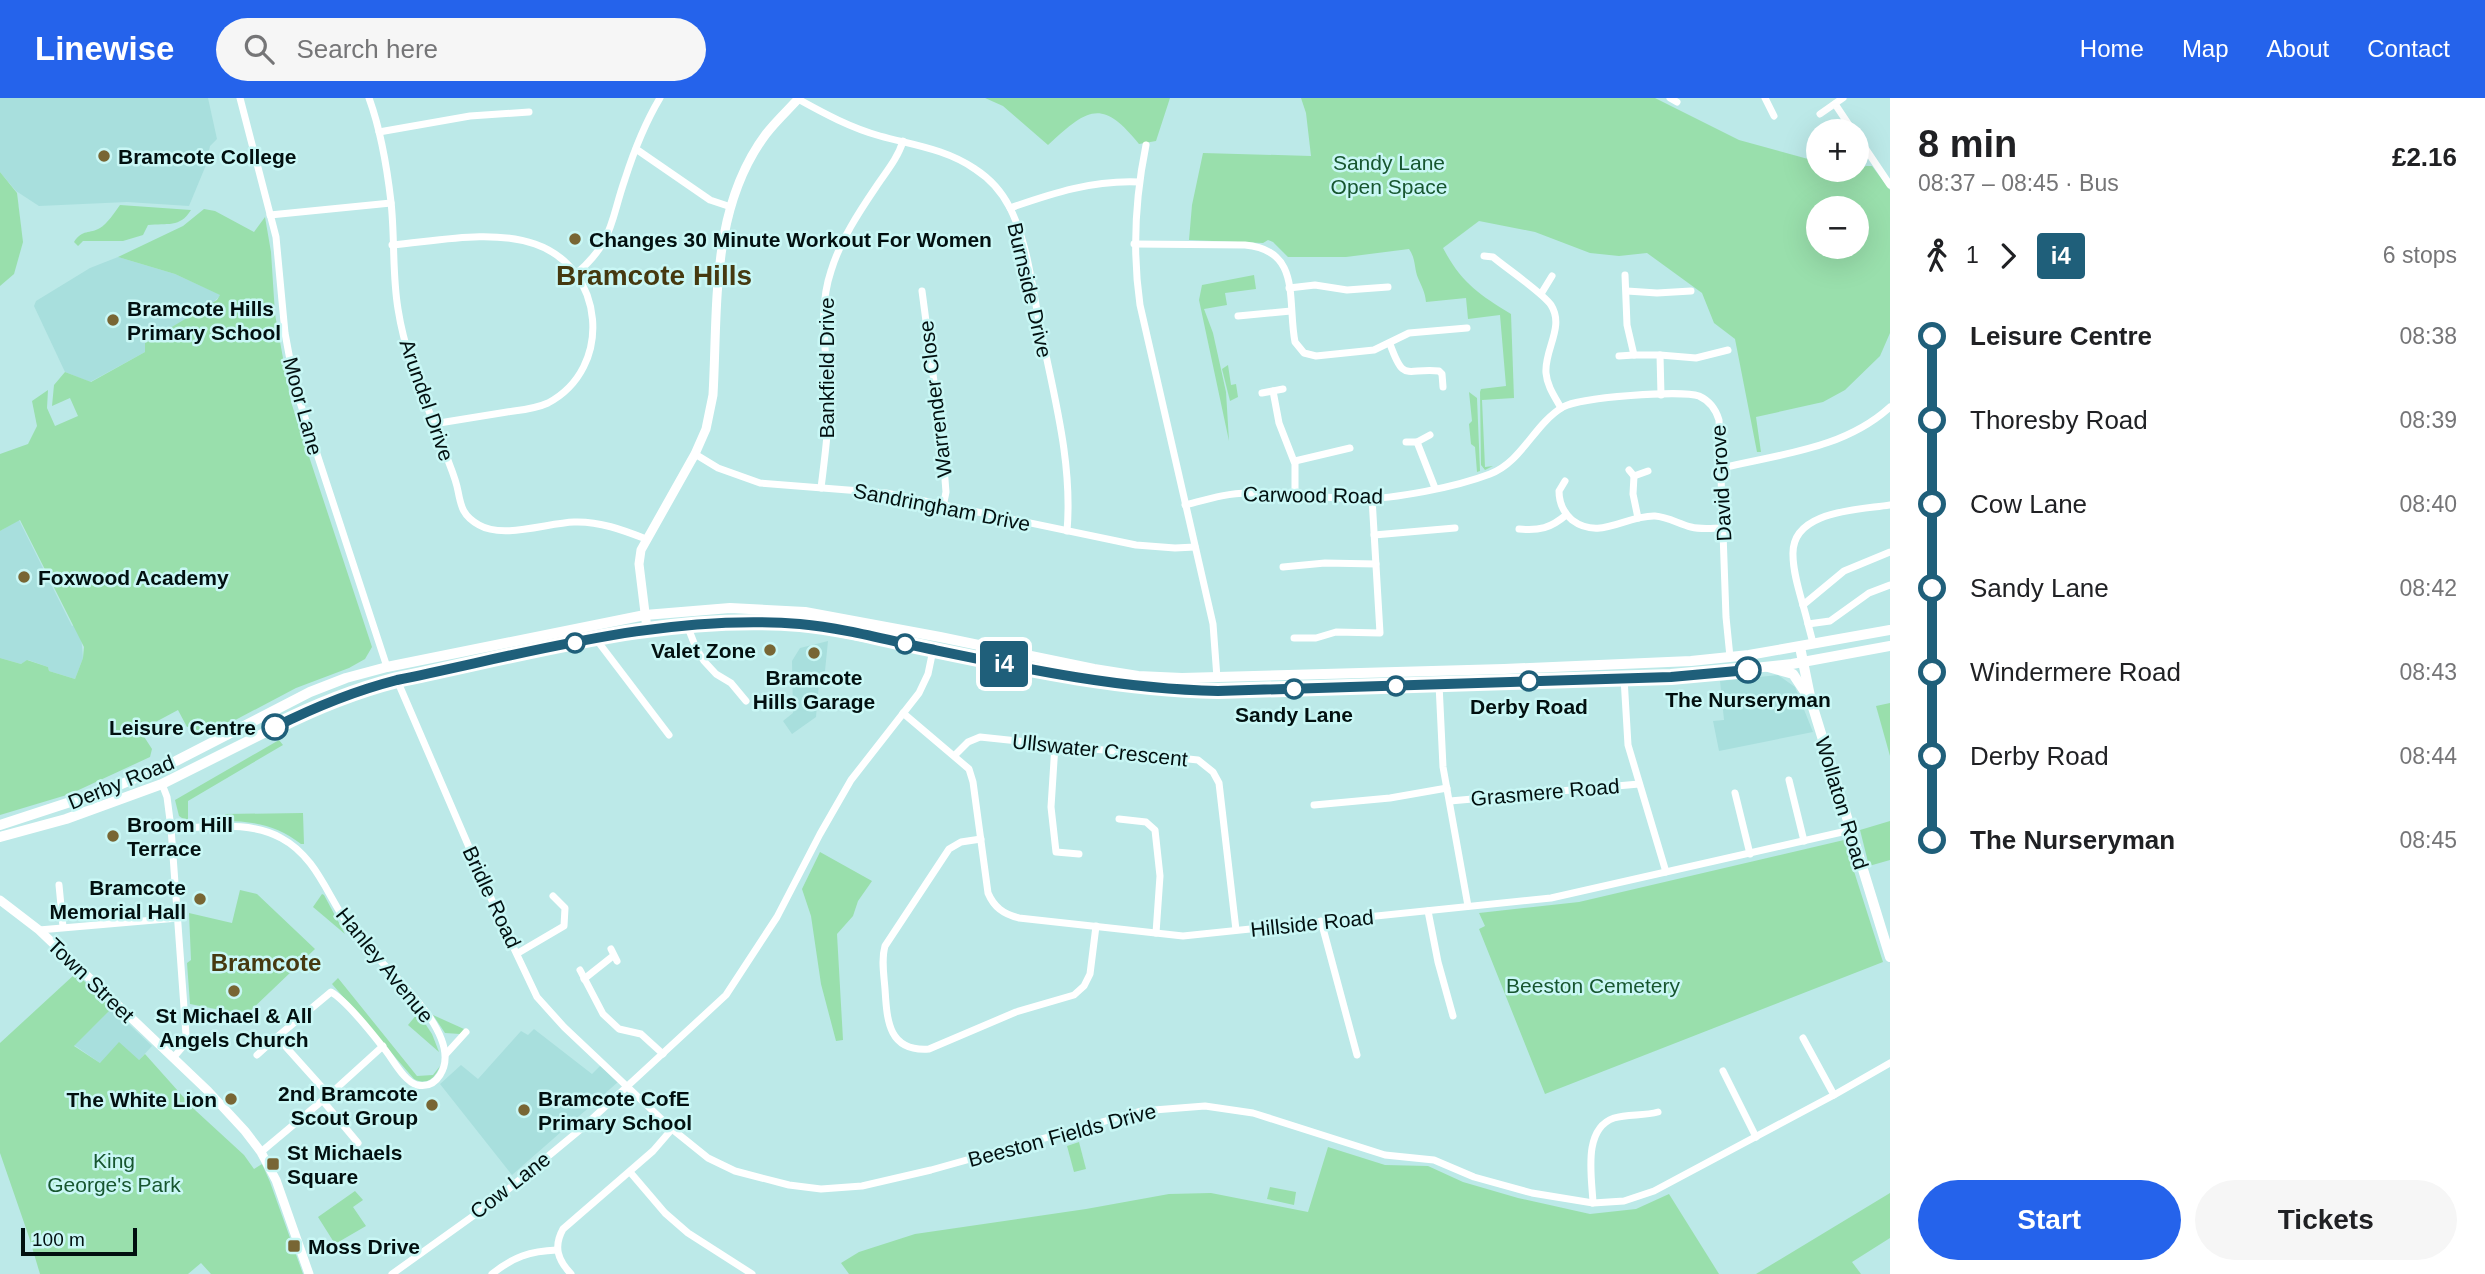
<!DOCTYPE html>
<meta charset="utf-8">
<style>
:root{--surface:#fff;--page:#f6f6f6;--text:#202124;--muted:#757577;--accent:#2563eb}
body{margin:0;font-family:Arial,sans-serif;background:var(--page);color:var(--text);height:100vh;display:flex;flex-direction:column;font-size:26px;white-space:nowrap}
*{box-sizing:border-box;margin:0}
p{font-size:23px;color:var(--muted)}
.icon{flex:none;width:38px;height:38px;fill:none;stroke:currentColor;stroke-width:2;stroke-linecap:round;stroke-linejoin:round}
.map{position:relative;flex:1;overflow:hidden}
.panel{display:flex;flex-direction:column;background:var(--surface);width:595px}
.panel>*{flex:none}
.badge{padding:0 14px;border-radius:5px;font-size:24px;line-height:46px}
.controls{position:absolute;left:1806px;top:21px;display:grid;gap:14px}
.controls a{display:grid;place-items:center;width:63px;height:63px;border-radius:50%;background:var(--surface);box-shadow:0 7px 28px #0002;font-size:35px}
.scale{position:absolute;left:21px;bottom:18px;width:116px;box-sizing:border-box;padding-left:7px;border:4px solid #021010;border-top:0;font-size:19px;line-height:24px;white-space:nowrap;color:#021010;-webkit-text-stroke:5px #c9f7f5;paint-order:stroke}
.map>.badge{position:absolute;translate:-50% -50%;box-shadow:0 0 0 4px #fff}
.legs{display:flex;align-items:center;gap:10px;height:77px;padding:0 28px;font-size:23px}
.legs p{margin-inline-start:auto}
.headline{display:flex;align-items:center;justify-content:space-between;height:119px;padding:0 28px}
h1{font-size:38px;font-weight:600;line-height:52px}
.primary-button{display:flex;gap:14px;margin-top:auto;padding:14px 28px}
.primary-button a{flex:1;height:80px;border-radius:42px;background:var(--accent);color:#fff;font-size:28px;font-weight:600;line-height:80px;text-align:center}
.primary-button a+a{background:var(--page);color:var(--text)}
ul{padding:0 28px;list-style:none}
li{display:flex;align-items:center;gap:24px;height:84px;font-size:26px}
li i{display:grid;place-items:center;width:10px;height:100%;margin:0 9px;background:currentColor}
li i::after{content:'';width:18px;height:18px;margin:-9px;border:5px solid;border-radius:50%;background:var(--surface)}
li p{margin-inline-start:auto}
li:first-child i{background:linear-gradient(#0000 50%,currentColor 0)}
li:last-child i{background:linear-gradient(currentColor 50%,#0000 0)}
header{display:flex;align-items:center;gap:42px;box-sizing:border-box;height:98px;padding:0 35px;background:var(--accent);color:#fff}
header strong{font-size:33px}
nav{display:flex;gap:38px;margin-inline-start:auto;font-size:24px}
.search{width:490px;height:63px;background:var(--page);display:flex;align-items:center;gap:18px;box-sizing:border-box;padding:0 24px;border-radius:38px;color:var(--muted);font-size:26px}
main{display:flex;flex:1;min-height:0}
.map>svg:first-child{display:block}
.built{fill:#a8dfdd}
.green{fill:#99dfac;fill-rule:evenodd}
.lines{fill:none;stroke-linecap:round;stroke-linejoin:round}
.minor{stroke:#fff;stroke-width:7}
.tertiary{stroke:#fff;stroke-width:9}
.secondary{stroke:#fff;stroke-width:10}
.trunk{stroke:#fff;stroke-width:10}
.line-1-casing{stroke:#fff;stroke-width:16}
.line-1{stroke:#1f5f7a;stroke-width:10}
.poi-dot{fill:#786634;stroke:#c9f7f5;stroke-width:2.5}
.stop-1-dot{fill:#fff;stroke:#1f5f7a;stroke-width:3.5}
.labels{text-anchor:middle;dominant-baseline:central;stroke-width:5;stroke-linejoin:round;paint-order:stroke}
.poi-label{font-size:21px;font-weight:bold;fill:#021010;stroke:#c9f7f5;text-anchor:start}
.park-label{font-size:21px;fill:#17562f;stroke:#c9f7f5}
.street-label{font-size:21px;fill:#021010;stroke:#c9f7f5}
.stop-label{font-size:21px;font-weight:bold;fill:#021010;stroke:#c9f7f5}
.quarter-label{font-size:24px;font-weight:bold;fill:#463910;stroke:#c9f7f5}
.district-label{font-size:28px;font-weight:bold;fill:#463910;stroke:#c9f7f5}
</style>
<header>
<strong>Linewise</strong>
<div class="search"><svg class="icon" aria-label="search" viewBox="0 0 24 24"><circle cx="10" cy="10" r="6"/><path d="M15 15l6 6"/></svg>Search here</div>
<nav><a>Home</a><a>Map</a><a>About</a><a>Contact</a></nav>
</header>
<main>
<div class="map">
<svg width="1890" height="1176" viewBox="0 0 1890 1176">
<rect width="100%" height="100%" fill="#bce9e8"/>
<g class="built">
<polygon points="0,0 208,0 217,41 210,48 206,67 189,108 127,104 39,108 16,93 0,74"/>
<polygon points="118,159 175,176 221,197 208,209 146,245 145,254 90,284 65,274 34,208 36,203 90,170"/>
<polygon points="19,422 72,528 80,524 83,560 75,581 49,573 48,569 28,562 21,566 0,560 0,433"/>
<polygon points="828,543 825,573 820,574 816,619 792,636 783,623 793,615 792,563 800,550"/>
<polygon points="1778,577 1795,589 1813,634 1719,653 1713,623 1724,622 1720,583"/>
<polygon points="112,910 152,948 139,962 100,965 74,947"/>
<polygon points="534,931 592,976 601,967 618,984 512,1077 440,986 461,967 478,981 521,933 528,937"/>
</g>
<g class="green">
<path d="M985 0H1170L1156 43 1139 46C1102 0 1088 10 1048 47L1003 8Z"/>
<path d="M1301 0H1655L1739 42 1808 61 1816 75 1855 73 1866 68H1872L1890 92V235L1880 258 1845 292 1823 304 1756 319 1761 354H1757L1735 241 1714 225 1702 195 1647 155 1619 158 1590 155 1535 134 1479 123 1443 150C1461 184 1478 196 1511 216L1514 300 1482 302 1485 369 1493 368 1485 372 1481 367 1480 294 1481 291 1506 288 1500 217 1468 221 1466 200 1426 204C1425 194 1422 189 1418 180 1414 170 1416 161 1409 151L1346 159H1288L1273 144 1268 142 1263 145 1189 142 1192 107 1203 55 1311 58 1306 15ZM1818 110H1857V149H1818Z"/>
<polygon points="0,74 17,95 23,144 14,176 0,188"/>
<path d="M120 107 191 112C180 130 167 125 148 127L143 137 123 143H83L78 148 74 144C82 131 90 136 100 130 107 126 115 114 120 107Z"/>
<polygon points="204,111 215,113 254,134 265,119 271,154 275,216 291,304 372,549 365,561 349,570 296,590 207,637 202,636 197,638 192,628 187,629 178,612 150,627 152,631 143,637 152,651 150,659 70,696 0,717 0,560 21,566 27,562 48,569 49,573 75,581 83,560 84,549 20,422 0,433 0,356 28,346 37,328 32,303 48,292 47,310 55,328 78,318 70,300 52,308 54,287 65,274 91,284 145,254 145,245 217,202 220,197 175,176 118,159 183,128"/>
<polygon points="1254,177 1256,191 1225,195 1227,207 1204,211 1213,235 1226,294 1229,343 1199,202 1202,187"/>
<polygon points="1228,267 1231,287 1236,286 1238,299 1230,303 1222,271"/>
<polygon points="1469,294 1477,300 1480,373 1477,374 1475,349 1471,346 1469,326 1472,323"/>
<polygon points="1890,605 1890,658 1876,608"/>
<polygon points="279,642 283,647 188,703 188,724 179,718 175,702"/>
<path d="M303 715 304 746H301C278 728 254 723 225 723V716Z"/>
<polygon points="1890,723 1890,762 1869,768 1860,732"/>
<polygon points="1844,742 1883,864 1545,996 1479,831 1485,828 1479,815 1579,804"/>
<polygon points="820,754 872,783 858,803 853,818 837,836 843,942 836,943 821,886 811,818 802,791"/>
<polygon points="240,792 257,796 315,851 246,917 190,906 187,865 191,862 189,815 232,825"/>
<polygon points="322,796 324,797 345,836 313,809"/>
<polygon points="75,876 82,881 112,910 74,948 100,965 119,944 139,962 145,956 195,1012 244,1057 254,1071 262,1066 270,1084 303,1176 211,1176 201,1165 188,1176 40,1176 29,1139 0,1055 0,945"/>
<path d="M338 880 417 978 433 977 440 968C435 980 427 988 414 981L332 886Z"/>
<polygon points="418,915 432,936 439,954 408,927"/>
<polygon points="433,917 464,931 460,936 445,935"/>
<polygon points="1079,1044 1086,1071 1074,1074 1067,1048"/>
<polygon points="1328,1049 1385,1067 1428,1068 1463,1084 1518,1100 1590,1116 1636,1111 1669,1096 1719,1176 849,1176 841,1165 859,1154 915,1136 1086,1111 1169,1096 1211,1095 1308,1114"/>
<polygon points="1270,1089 1296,1094 1294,1107 1267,1101"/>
<polygon points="355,1093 363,1102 353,1109 366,1128 335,1146 318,1119"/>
<polygon points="1890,1095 1890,1140 1852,1164 1861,1176 1756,1176"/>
</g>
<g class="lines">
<g class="minor">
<polyline points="240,0 276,139 285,235 295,289 387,569"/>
<path d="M369 0C381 33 387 69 391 104 395 140 392 175 398 211 406 263 428 308 446 357 450 368 456 381 458 393 461 409 463 418 479 427 503 441 547 425 574 424 599 423 623 432 646 441"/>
<polyline points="1670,0 1677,4"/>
<polyline points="1765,0 1774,18"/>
<path d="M798 1C825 16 851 30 880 38 913 47 946 51 975 71 989 80 1002 94 1010 110 1028 146 1032 189 1040 228 1053 295 1073 364 1067 433"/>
<polyline points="1835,6 1853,33"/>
<polyline points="1820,16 1843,0"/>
<polyline points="379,34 470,18 529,14"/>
<polyline points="1857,38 1890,87"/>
<path d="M1146 47C1135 101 1132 152 1140 207L1213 526 1217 580"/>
<polyline points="636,51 710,102 731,109"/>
<path d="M1010 110C1053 95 1093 82 1139 84"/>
<polyline points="270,117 391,105"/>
<path d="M1134 146 1245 147C1302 152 1287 203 1295 244L1304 255 1316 258 1374 252 1409 235 1467 230"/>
<path d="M392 147C437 143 491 131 535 146 605 170 614 270 548 305 535 311 521 312 507 314 482 318 458 322 433 326"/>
<path d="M1484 158 1493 159C1506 170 1543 195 1551 207 1565 229 1544 252 1546 275 1547 288 1555 299 1561 310"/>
<path d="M576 176C614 143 610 124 625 81 634 53 645 25 660 0"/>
<polyline points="1625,177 1627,227 1634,257 1660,257 1661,297"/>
<polyline points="1289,190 1315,187 1347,192 1388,189"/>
<polyline points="922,193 942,344 946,394 943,409"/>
<polyline points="1627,193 1657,195 1691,193"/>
<polyline points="1541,196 1552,178"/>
<polyline points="1238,218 1291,213"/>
<path d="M1390 246C1404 285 1405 270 1439 273L1442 276 1443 289"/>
<polyline points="1660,257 1696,260 1728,252"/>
<polyline points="1619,258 1634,257"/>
<polyline points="1273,293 1279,325 1295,366 1295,397"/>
<polyline points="1262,295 1283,291"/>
<polyline points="1406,344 1417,344 1430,337"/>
<polyline points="1417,344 1435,390"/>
<polyline points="695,356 718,370 760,385 886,395 1136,447 1175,450 1195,449"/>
<polyline points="1295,363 1350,350"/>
<path d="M1722 370C1780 356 1844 351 1890 309"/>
<polyline points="1629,372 1634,378 1648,373"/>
<polyline points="1634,378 1633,396 1638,420"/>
<path d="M1565 383 1559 393C1559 405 1563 414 1572 422 1600 443 1625 417 1655 418 1668 419 1679 426 1691 429 1702 432 1713 430 1724 430"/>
<path d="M821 390C825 357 830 323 828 289 826 250 818 211 831 173 840 143 859 114 876 89 886 74 898 60 903 43"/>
<path d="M1185 407C1205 402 1227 395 1248 395 1285 394 1322 400 1359 401 1395 401 1456 389 1490 376 1522 364 1534 326 1563 309 1579 299 1682 292 1699 298 1710 303 1716 312 1719 322L1726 519 1730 559"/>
<path d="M1890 407C1859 412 1791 412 1793 457 1793 479 1803 504 1808 526L1830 523 1869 495 1890 487"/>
<path d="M1519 431C1539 433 1551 430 1566 417"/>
<polyline points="1374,437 1455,430"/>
<polyline points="1283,469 1325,465 1376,466"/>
<polyline points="1803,507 1844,473 1890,454"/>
<polyline points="1808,526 1813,545"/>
<polyline points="687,527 696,550 704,563 716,576 731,585 746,603"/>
<polyline points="1294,540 1316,540 1336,534 1380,535 1372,400"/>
<polyline points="596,541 669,637"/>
<polyline points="1624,580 1628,647 1666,774"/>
<polyline points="397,582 500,821 537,899 564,929 672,1031 708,1060 735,1073 789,1087 821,1091 862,1088 931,1072 1141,1013 1205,1008 1253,1015 1385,1057 1434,1062 1474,1079 1532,1095 1593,1105 1624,1103 1654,1093 1834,997 1890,965"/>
<polyline points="1439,586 1443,669 1468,808"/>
<path d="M903 615 969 671 973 684 988 795C994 809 1003 816 1019 820L1183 838 1551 800 1851 732"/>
<polyline points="1055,647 1051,709 1056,754 1079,756"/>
<polyline points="955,657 968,644 980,639 1198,662 1213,674 1219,685 1236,832"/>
<polyline points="1789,682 1804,743"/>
<polyline points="162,686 167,699 171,730 186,937 185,946 173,960"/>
<polyline points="1735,695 1750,756"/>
<polyline points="1450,703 1639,686"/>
<polyline points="1314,707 1390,700 1447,690"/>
<polyline points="1119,721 1146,724 1155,732 1160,778 1156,835"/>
<path d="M171 730C207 730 249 722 281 740 317 759 328 800 351 831 374 862 468 934 440 977 435 985 427 989 417 987 403 983 392 959 382 948 371 934 345 902 331 894L277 939 329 997 383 948"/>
<path d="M981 741 961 744 949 751 885 848C881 862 884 877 885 891 887 922 888 954 929 951L1016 914 1074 897 1084 888 1090 876 1096 828"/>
<polyline points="59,787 63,829"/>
<polyline points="1428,813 1438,864 1453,918"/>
<polyline points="1321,823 1357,957"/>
<polyline points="39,832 178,820"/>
<polyline points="611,851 617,863"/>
<polyline points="518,855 564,828 565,810 553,798"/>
<polyline points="580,872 603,916 619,931 641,936 663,956"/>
<polyline points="584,881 613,858"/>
<polyline points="1803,940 1834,997"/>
<polyline points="446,956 466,934"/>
<polyline points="257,957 277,939"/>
<polyline points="1723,973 1756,1039"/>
<polyline points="323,1003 358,1045"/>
<polyline points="261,1054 329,997"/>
<polyline points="630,1074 665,1115 688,1135 752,1176"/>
<path d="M1593 1105C1592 1080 1582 1031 1614 1020 1628 1016 1644 1018 1658 1014"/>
<polyline points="392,1176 494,1103 581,1031 726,897 777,819 820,736 851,682 919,595 928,576 933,552"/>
<path d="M492 1176C513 1159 530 1153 557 1152"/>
<path d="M571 1176C558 1162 553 1149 563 1131L653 1053 672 1031"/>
</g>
<g class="tertiary">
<path d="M647 531 639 466 641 452 695 356 706 331 713 297C718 208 710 111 766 36 776 23 788 12 799 0"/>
<polyline points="0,802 39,832 208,993 245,1033 261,1054 276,1082 309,1176"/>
</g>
<g class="secondary">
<polyline points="1800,549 1811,603 1890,859"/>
<polyline points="1768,569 1793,576 1805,594"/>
</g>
<g class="trunk">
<polyline points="0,727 110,691 176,663 310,594 346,580 387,569 645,517 730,510 805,514 940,539 1094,571 1138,578 1182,580 1504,571 1691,563 1749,557 1890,532"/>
<polyline points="0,739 66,721 162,686 322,606 358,592 397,582 647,531 729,524 804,527 1087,583 1133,589 1218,593 1670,579 1792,566 1890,548"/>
</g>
</g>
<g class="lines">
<g class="line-1-casing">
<path id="line-1" d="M275 629C315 609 354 593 397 582 529 555 664 515 800 526 844 530 887 542 930 551 1026 571 1120 591 1218 593L1671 579 1748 572"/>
</g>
<use href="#line-1" class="line-1"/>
</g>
<g class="poi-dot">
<circle cx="104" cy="58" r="7"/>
<circle cx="575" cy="141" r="7"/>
<circle cx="113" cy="222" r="7"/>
<circle cx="24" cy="479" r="7"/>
<circle cx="770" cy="552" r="7"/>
<circle cx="814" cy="555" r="7"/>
<circle cx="113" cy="738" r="7"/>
<circle cx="200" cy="801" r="7"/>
<circle cx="234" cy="893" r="7"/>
<circle cx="231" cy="1001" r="7"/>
<circle cx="432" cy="1007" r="7"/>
<circle cx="524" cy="1012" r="7"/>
<rect x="266" y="1059" width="14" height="14" rx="3.5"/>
<rect x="287" y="1141" width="14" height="14" rx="3.5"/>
</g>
<g class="stop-1-dot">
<circle cx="575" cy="545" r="9"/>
<circle cx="905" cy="546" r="9"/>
<circle cx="1748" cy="572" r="12"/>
<circle cx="1529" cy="583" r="9"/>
<circle cx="1396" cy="588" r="9"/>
<circle cx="1294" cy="591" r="9"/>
<circle cx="275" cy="629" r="12"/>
</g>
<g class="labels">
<g class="poi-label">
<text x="118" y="58">Bramcote College</text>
<text x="589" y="141">Changes 30 Minute Workout For Women</text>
<text x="127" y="210">Bramcote Hills<tspan x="127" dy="24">Primary School</tspan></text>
<text x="38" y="479">Foxwood Academy</text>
<text x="756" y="552" text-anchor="end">Valet Zone</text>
<text x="814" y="579" text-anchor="middle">Bramcote<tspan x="814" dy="24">Hills Garage</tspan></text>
<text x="127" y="726">Broom Hill<tspan x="127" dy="24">Terrace</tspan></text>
<text x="186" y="789" text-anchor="end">Bramcote<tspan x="186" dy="24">Memorial Hall</tspan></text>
<text x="234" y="917" text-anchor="middle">St Michael &amp; All<tspan x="234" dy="24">Angels Church</tspan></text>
<text x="418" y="995" text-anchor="end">2nd Bramcote<tspan x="418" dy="24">Scout Group</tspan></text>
<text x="538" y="1000">Bramcote CofE<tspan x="538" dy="24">Primary School</tspan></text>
<text x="217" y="1001" text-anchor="end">The White Lion</text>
<text x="287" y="1054">St Michaels<tspan x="287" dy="24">Square</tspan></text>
<text x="308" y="1148">Moss Drive</text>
</g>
<g class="park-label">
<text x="1389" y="64">Sandy Lane<tspan x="1389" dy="24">Open Space</tspan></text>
<text x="1593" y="887">Beeston Cemetery</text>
<text x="114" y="1062">King<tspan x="114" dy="24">George's Park</tspan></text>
</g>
<g class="street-label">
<text transform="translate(1030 192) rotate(77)">Burnside Drive</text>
<text transform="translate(826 270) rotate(-90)">Bankfield Drive</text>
<text transform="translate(935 301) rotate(-97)">Warrender Close</text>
<text transform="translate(427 302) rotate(71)">Arundel Drive</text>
<text transform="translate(303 308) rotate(75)">Moor Lane</text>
<text transform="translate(1721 385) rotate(-93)">David Grove</text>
<text transform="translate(1313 397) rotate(1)">Carwood Road</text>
<text transform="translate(942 409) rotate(11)">Sandringham Drive</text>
<text transform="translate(1100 652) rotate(6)">Ullswater Crescent</text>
<text transform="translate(121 684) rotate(-22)">Derby Road</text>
<text transform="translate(1545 694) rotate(-5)">Grasmere Road</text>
<text transform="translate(1842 705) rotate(73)">Wollaton Road</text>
<text transform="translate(492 799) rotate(65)">Bridle Road</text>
<text transform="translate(1312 825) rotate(-6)">Hillside Road</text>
<text transform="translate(385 867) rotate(51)">Hanley Avenue</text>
<text transform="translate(91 882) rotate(44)">Town Street</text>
<text transform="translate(1062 1037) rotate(-15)">Beeston Fields Drive</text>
<text transform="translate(510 1087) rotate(-38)">Cow Lane</text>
</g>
<g class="stop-label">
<text x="1748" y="601">The Nurseryman</text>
<text x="1529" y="608">Derby Road</text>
<text x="1294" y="616">Sandy Lane</text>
<text x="256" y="629" text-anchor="end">Leisure Centre</text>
</g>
<g class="quarter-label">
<text x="266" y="864">Bramcote</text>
</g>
<g class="district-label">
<text x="654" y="177">Bramcote Hills</text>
</g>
</g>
</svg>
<div class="controls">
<a>+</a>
<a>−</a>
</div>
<div class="scale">100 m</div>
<b class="badge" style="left:1004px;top:566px;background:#1f5f7a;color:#fff">i4</b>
</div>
<section class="panel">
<div class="headline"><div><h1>8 min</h1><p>08:37 – 08:45 · Bus</p></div><b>£2.16</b></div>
<div class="legs"><svg class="icon" aria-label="walk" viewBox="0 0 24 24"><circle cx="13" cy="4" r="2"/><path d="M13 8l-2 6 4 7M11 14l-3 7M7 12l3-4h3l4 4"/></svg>1<svg class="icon" aria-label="forward" viewBox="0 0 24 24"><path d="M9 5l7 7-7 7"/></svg><b class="badge" style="background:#1f5f7a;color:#fff">i4</b><p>6 stops</p></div>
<ul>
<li><i style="color:#1f5f7a"></i><b>Leisure Centre</b><p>08:38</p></li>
<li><i style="color:#1f5f7a"></i><span>Thoresby Road</span><p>08:39</p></li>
<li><i style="color:#1f5f7a"></i><span>Cow Lane</span><p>08:40</p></li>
<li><i style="color:#1f5f7a"></i><span>Sandy Lane</span><p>08:42</p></li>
<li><i style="color:#1f5f7a"></i><span>Windermere Road</span><p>08:43</p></li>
<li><i style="color:#1f5f7a"></i><span>Derby Road</span><p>08:44</p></li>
<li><i style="color:#1f5f7a"></i><b>The Nurseryman</b><p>08:45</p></li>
</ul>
<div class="primary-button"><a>Start</a><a>Tickets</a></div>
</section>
</main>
